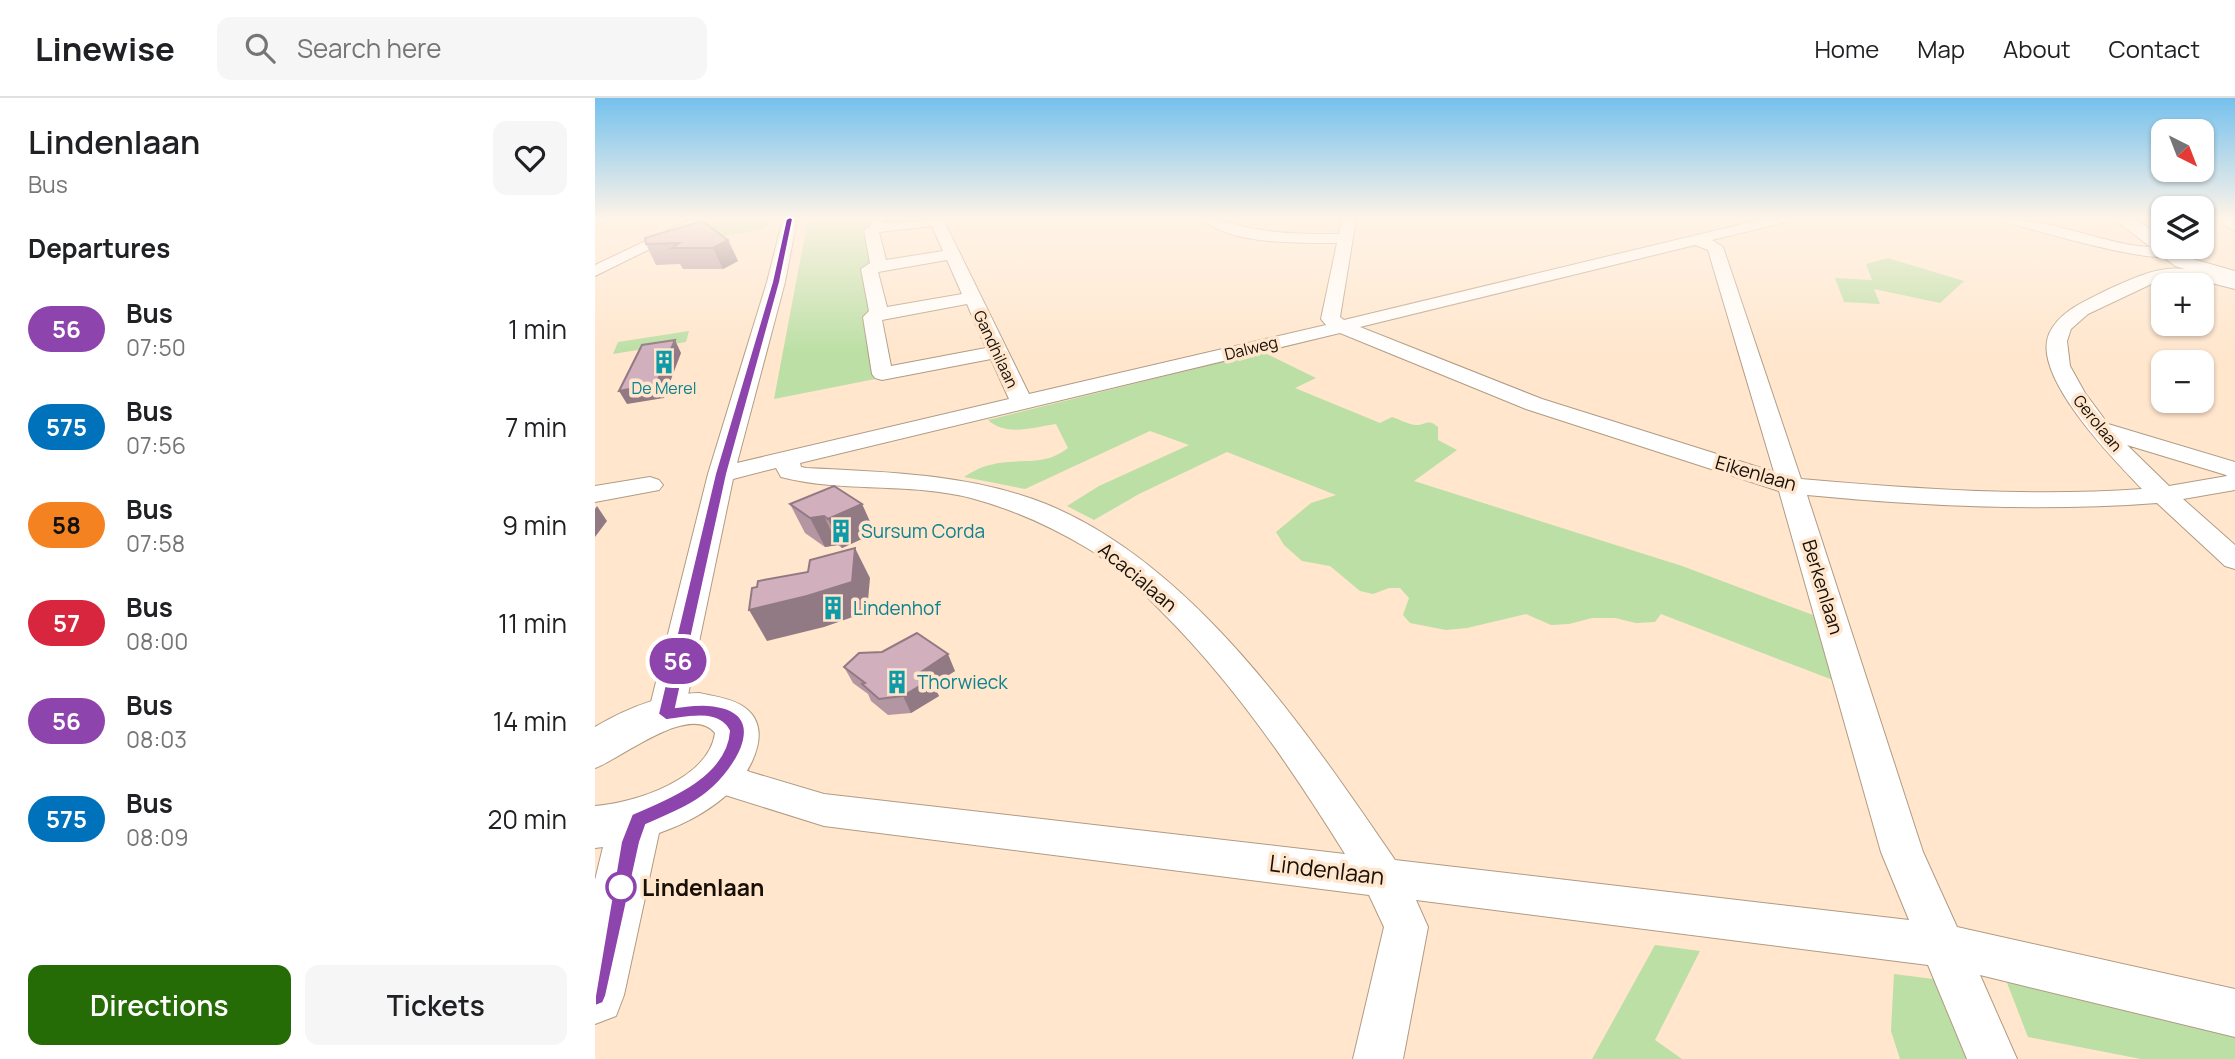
<!DOCTYPE html>
<meta charset="utf-8">
<style>
:root{--surface:#fff;--page:#f6f6f6;--text:#202124;--muted:#757577;--line:#e0e0e0;--accent:#256b06}
body{margin:0;font-family:Manrope,sans-serif;background:var(--page);color:var(--text);height:100vh;display:flex;flex-direction:column;font-size:26px;white-space:nowrap}
*{box-sizing:border-box;margin:0}
p{font-size:23px;color:var(--muted)}
.icon{flex:none;width:38px;height:38px;fill:none;stroke:currentColor;stroke-width:2;stroke-linecap:round;stroke-linejoin:round}
.map{position:relative;flex:1;overflow:hidden}
.details{display:flex;flex-direction:column;background:var(--surface);width:595px}
.details>*{flex:none}
.badge{padding:0 14px;border-radius:23px;font-size:24px;line-height:46px}
.needle{width:46px;rotate:138deg}
.controls{position:absolute;left:1556px;top:21px;display:grid;gap:14px}
.controls a{display:grid;place-items:center;width:63px;height:63px;border-radius:14px;background:var(--surface);box-shadow:0 2px 5px #0004;font-size:35px}
.map>.badge{position:absolute;translate:-50% -50%;box-shadow:0 0 0 4px #fff}
h2{padding:0 28px;font-size:26px;line-height:63px}
.round{display:grid;place-items:center;flex:none;width:74px;height:74px;border-radius:14px;background:var(--page)}
.headline{display:flex;align-items:center;justify-content:space-between;height:119px;padding:0 28px}
h1{font-size:33px;font-weight:600;line-height:52px}
.primary-button{display:flex;gap:14px;margin-top:auto;padding:14px 28px}
.primary-button a{flex:1;height:80px;border-radius:14px;background:var(--accent);color:#fff;font-size:28px;font-weight:600;line-height:80px;text-align:center}
.primary-button a+a{background:var(--page);color:var(--text)}
ul{padding:0;list-style:none}
li{display:flex;align-items:center;gap:21px;height:98px;padding:0 28px}
li div{flex:1}
li b{display:block;font-size:26px}
li em{font-style:normal}
li .badge{min-width:77px;font-weight:700;text-align:center}
header{display:flex;align-items:center;gap:42px;box-sizing:border-box;height:98px;padding:0 35px;background:var(--surface);border-bottom:2px solid var(--line)}
header strong{font-size:33px}
nav{display:flex;gap:38px;margin-inline-start:auto;font-size:24px}
.search{width:490px;height:63px;background:var(--page);display:flex;align-items:center;gap:18px;box-sizing:border-box;padding:0 24px;border-radius:14px;color:var(--muted);font-size:26px}
main{display:flex;flex:1;min-height:0}
.map>svg:first-child{display:block}
.green{fill:#bbdfa4}
.lines{fill:none;stroke-linecap:round;stroke-linejoin:round}
.minor-casing{stroke:#b19b83;stroke-width:2}
.tertiary-casing{stroke:#b19b83;stroke-width:2}
.minor{fill:#fff;fill-rule:evenodd}
.tertiary{fill:#fff;fill-rule:evenodd}
.wall{fill:#b496a3}
.shaded-wall{fill:#927a84}
.building{fill:#d1afbd;stroke:#927a84;stroke-width:2}
.line{fill:#8e44ad;stroke:#fff;stroke-width:2}
.stop-dot{fill:#fff;stroke:#8e44ad;stroke-width:3.5}
.labels{text-anchor:middle;dominant-baseline:central;stroke-width:7;stroke-linejoin:round;paint-order:stroke}
.far-street-label{font-size:16px;fill:#181007;stroke:#ffe6cd}
.far-culture-label{font-size:16px;fill:#0d838f;stroke:#ffe6cd}
.street-label{font-size:19px;fill:#181007;stroke:#ffe6cd}
.culture-label{font-size:19px;fill:#0d838f;stroke:#ffe6cd;text-anchor:start}
.near-street-label{font-size:23px;fill:#181007;stroke:#ffe6cd}
.near-stop-label{font-size:23px;font-weight:bold;fill:#181007;stroke:#ffe6cd;text-anchor:start}
</style>
<header>
<strong>Linewise</strong>
<div class="search"><svg class="icon" aria-label="search" viewBox="0 0 24 24"><circle cx="10" cy="10" r="6"/><path d="M15 15l6 6"/></svg>Search here</div>
<nav><a>Home</a><a>Map</a><a>About</a><a>Contact</a></nav>
</header>
<main>
<section class="details">
<div class="headline"><div><h1>Lindenlaan</h1><p>Bus</p></div><a class="round"><svg class="icon" aria-label="heart" viewBox="0 0 24 24"><path d="M12 20l-8-8c-3-5 5-10 8-4 3-6 11-1 8 4z"/></svg></a></div>
<h2>Departures</h2>
<ul>
<li><span class="badge" style="background:#8e44ad;color:#fff">56</span><div><b>Bus</b><p>07:50</p></div><em>1 min</em></li>
<li><span class="badge" style="background:#0072bc;color:#fff">575</span><div><b>Bus</b><p>07:56</p></div><em>7 min</em></li>
<li><span class="badge" style="background:#f58220;color:#111">58</span><div><b>Bus</b><p>07:58</p></div><em>9 min</em></li>
<li><span class="badge" style="background:#d7263d;color:#fff">57</span><div><b>Bus</b><p>08:00</p></div><em>11 min</em></li>
<li><span class="badge" style="background:#8e44ad;color:#fff">56</span><div><b>Bus</b><p>08:03</p></div><em>14 min</em></li>
<li><span class="badge" style="background:#0072bc;color:#fff">575</span><div><b>Bus</b><p>08:09</p></div><em>20 min</em></li>
</ul>
<div class="primary-button"><a>Directions</a><a>Tickets</a></div>
</section>
<div class="map">
<svg width="1640" height="961" viewBox="0 0 1640 961">
<rect width="100%" height="100%" fill="#ffe6cd"/>
<g class="green">
<path d="M126 121H173L171 130C148 135 114 142 91 137Z"/>
<polygon points="213,121 276,121 278,167 275,216 270,219 280,281 179,301"/>
<polygon points="1293,160 1369,183 1345,205 1279,191 1285,206 1249,204 1240,180 1277,182 1271,166"/>
<polygon points="94,233 91,244 18,256 23,244"/>
<path d="M668 254 721 280 700 290 785 325 797 319C804 321 814 327 821 327 831 327 833 320 843 329V342L862 352 819 383 1087 468 1218 517 1238 582 1066 516 1060 524 1041 525 1020 520H997L974 526 956 527 931 516 872 530 851 532 815 525 808 517 814 500 805 490H794L778 496 765 493 735 468 707 463 689 447 681 434 716 405 741 397 632 354 544 396 499 422 472 408 504 388 594 347 555 333 430 391 369 379C409 351 442 375 473 350L461 326C439 329 411 339 393 322Z"/>
<polygon points="1060,847 1105,853 1060,942 1087,961 997,961"/>
<polygon points="1299,876 1346,882 1376,961 1305,961 1296,933"/>
<polygon points="1409,877 1640,935 1640,961 1546,961 1433,939"/>
</g>
<g class="lines">
<g class="minor-casing">
<g id="minor">
<polygon points="0,121 16,121 0,127"/>
<polygon points="97,121 116,121 0,178 0,167"/>
<path d="M188 121H202L190 184 142 365 414 301 396 261 287 282 280 280 277 276 268 219 274 213 266 171 275 165 269 132 276 128 275 121H289L290 125 351 121 349 123 434 296 731 227 726 221 742 145C707 145 634 147 608 121 627 121 642 128 661 131 688 136 716 136 744 136L747 121H761L745 219 749 222 1168 121H1193L1191 124 1117 142 1128 149 1206 381C1320 391 1434 399 1547 391 1520 363 1436 278 1454 236 1465 212 1491 203 1512 192 1571 165 1578 166 1640 181V191L1593 179 1567 181 1493 216 1476 231 1472 243 1475 268 1490 295 1513 326 1640 364V392L1588 401 1640 447V471L1630 468 1562 405C1445 414 1328 408 1212 397L1328 754 1362 829 1640 891V939L1385 877 1422 961H1372L1333 867 821 802 833 829 808 961H758L789 829 774 797 229 728 130 697 110 686 104 675 110 664 123 660 155 674 229 696 750 756C697 671 640 587 568 515 545 492 521 467 492 450 455 428 417 411 376 400 314 384 247 395 186 379L181 370 138 381 89 616 84 625 71 629 58 625 53 616 113 376 172 184ZM337 128 348 153 291 162 284 134ZM1100 147 1113 152 1179 374 947 301 765 229ZM352 162 367 196 292 209 283 174ZM372 206 391 250 296 268 287 222ZM745 235 931 311 1184 393 1286 754 1314 822 800 762C713 635 599 466 451 406 376 376 291 374 211 370L206 369 205 365ZM1532 347 1631 377 1632 378 1574 388Z"/>
<path d="M1408 121C1454 121 1497 141 1542 148 1555 150 1575 147 1584 156 1569 171 1436 131 1410 124Z"/>
<polygon points="1619,121 1640,123 1640,133"/>
<polygon points="55,379 64,382 68,387 64,392 0,404 0,388"/>
</g>
</g>
<g class="tertiary-casing">
<g id="tertiary">
<polygon points="1519,121 1540,121 1568,140 1568,149 1580,149 1594,160 1640,173 1640,186 1580,168"/>
<path d="M104 595C118 598 134 600 146 607 180 627 158 670 138 691 118 711 90 726 64 735L29 897 21 918 0 926V782L8 749 0 750V708C40 705 114 681 120 635 95 604 26 661 0 670V629C32 610 67 596 104 595Z"/>
</g>
</g>
<use href="#minor" class="minor"/>
<use href="#tertiary" class="tertiary"/>
</g>
<g class="wall">
<polygon points="133,142 143,163 128,171 88,171 85,166 61,167 51,146"/>
<polygon points="195,406 267,406 280,435 247,450 243,447 230,449 210,435"/>
<polygon points="249,569 360,573 338,587 344,598 316,615 293,617 276,603 273,596 258,585"/>
</g>
<g class="shaded-wall">
<polygon points="133,142 143,163 128,171 118,150"/>
<polygon points="80,242 86,255 69,300 32,306 24,293"/>
<polygon points="267,406 280,435 247,450 233,421"/>
<polygon points="2,408 12,423 0,439 0,411"/>
<polygon points="229,418 243,447 230,449 215,420"/>
<polygon points="260,450 275,480 272,514 229,529 172,543 154,512"/>
<polygon points="353,556 360,573 338,587 344,598 316,615 308,598 326,574"/>
</g>
<g class="building">
<polygon points="107,123 133,142 118,150 77,150 84,145 51,146 50,140"/>
<polygon points="80,242 61,286 24,293 47,247"/>
<polygon points="239,388 267,406 233,421 229,418 215,420 195,406"/>
<polygon points="260,450 257,484 212,498 154,512 157,490 162,489 163,483 213,474 215,462"/>
<polygon points="322,535 353,556 326,574 336,581 308,598 284,601 267,586 270,585 249,569 264,555 287,554"/>
</g>
<linearGradient id="sky" x2="0" y2="1"><stop stop-color="#75c1ed"/><stop offset="0.47" stop-color="#fff4e8"/><stop offset="1" stop-color="#fff4e8" stop-opacity="0"/></linearGradient>
<rect width="1640" height="256" fill="url(#sky)"/>
<path class="line" d="M195 119 198 121 185 184 132 376 81 609C91 608 103 606 113 607 179 612 142 670 113 694 95 709 72 717 51 727L45 744 11 898 8 905 0 908V898L26 744 37 716C73 701 131 678 134 633 123 611 91 620 71 622L63 616 120 376 177 184 191 121Z"/>
<defs>
<g id="building-bare" transform="scale(1.89)"><path d="M-4-6H4V6H1V3H-1V6H-4ZM-2.5-4.3h1.7v1.8h-1.7ZM.8-4.3h1.7v1.8H.8ZM-2.5-1h1.7V.8h-1.7ZM.8-1h1.7V.8H.8Z" fill="#0f9aa8" stroke="#ffe6cd" stroke-width="2.5" paint-order="stroke"/></g>
</defs>
<g fill-rule="evenodd">
<use href="#building-bare" x="69" y="264"/>
<use href="#building-bare" x="246" y="433"/>
<use href="#building-bare" x="238" y="510"/>
<use href="#building-bare" x="302" y="584"/>
</g>
<circle class="stop-dot" cx="26" cy="789" r="14"/>
<g class="labels">
<g class="far-street-label">
<text transform="translate(656 250) rotate(-14)">Dalweg</text>
<text transform="translate(401 251) rotate(65)">Gandhilaan</text>
<text transform="translate(1503 325) rotate(51)">Gerolaan</text>
</g>
<g class="far-culture-label">
<text x="69" y="290">De Merel</text>
</g>
<g class="street-label">
<text transform="translate(1161 375) rotate(16)">Eikenlaan</text>
<text transform="translate(543 479) rotate(40)">Acacialaan</text>
<text transform="translate(1228 489) rotate(73)">Berkenlaan</text>
</g>
<g class="culture-label">
<text x="266" y="433">Sursum Corda</text>
<text x="258" y="510">Lindenhof</text>
<text x="322" y="584">Thorwieck</text>
</g>
<g class="near-street-label">
<text transform="translate(732 771) rotate(7)">Lindenlaan</text>
</g>
<g class="near-stop-label">
<text x="47" y="789">Lindenlaan</text>
</g>
</g>
</svg>
<div class="controls">
<a><svg class="needle" viewBox="-14 -14 28 28"><path d="M0-13l5 13h-10z" fill="#e53935"/><path d="M0 13l5-13h-10z" fill="#757577"/></svg></a>
<a><svg class="icon" aria-label="layers" viewBox="0 0 24 24"><path d="M12 4l9 5-9 5-9-5zM3 14l9 5 9-5"/></svg></a>
<a>+</a>
<a>−</a>
</div>
<b class="badge" style="left:83px;top:563px;background:#8e44ad;color:#fff">56</b>
</div>
</main>
